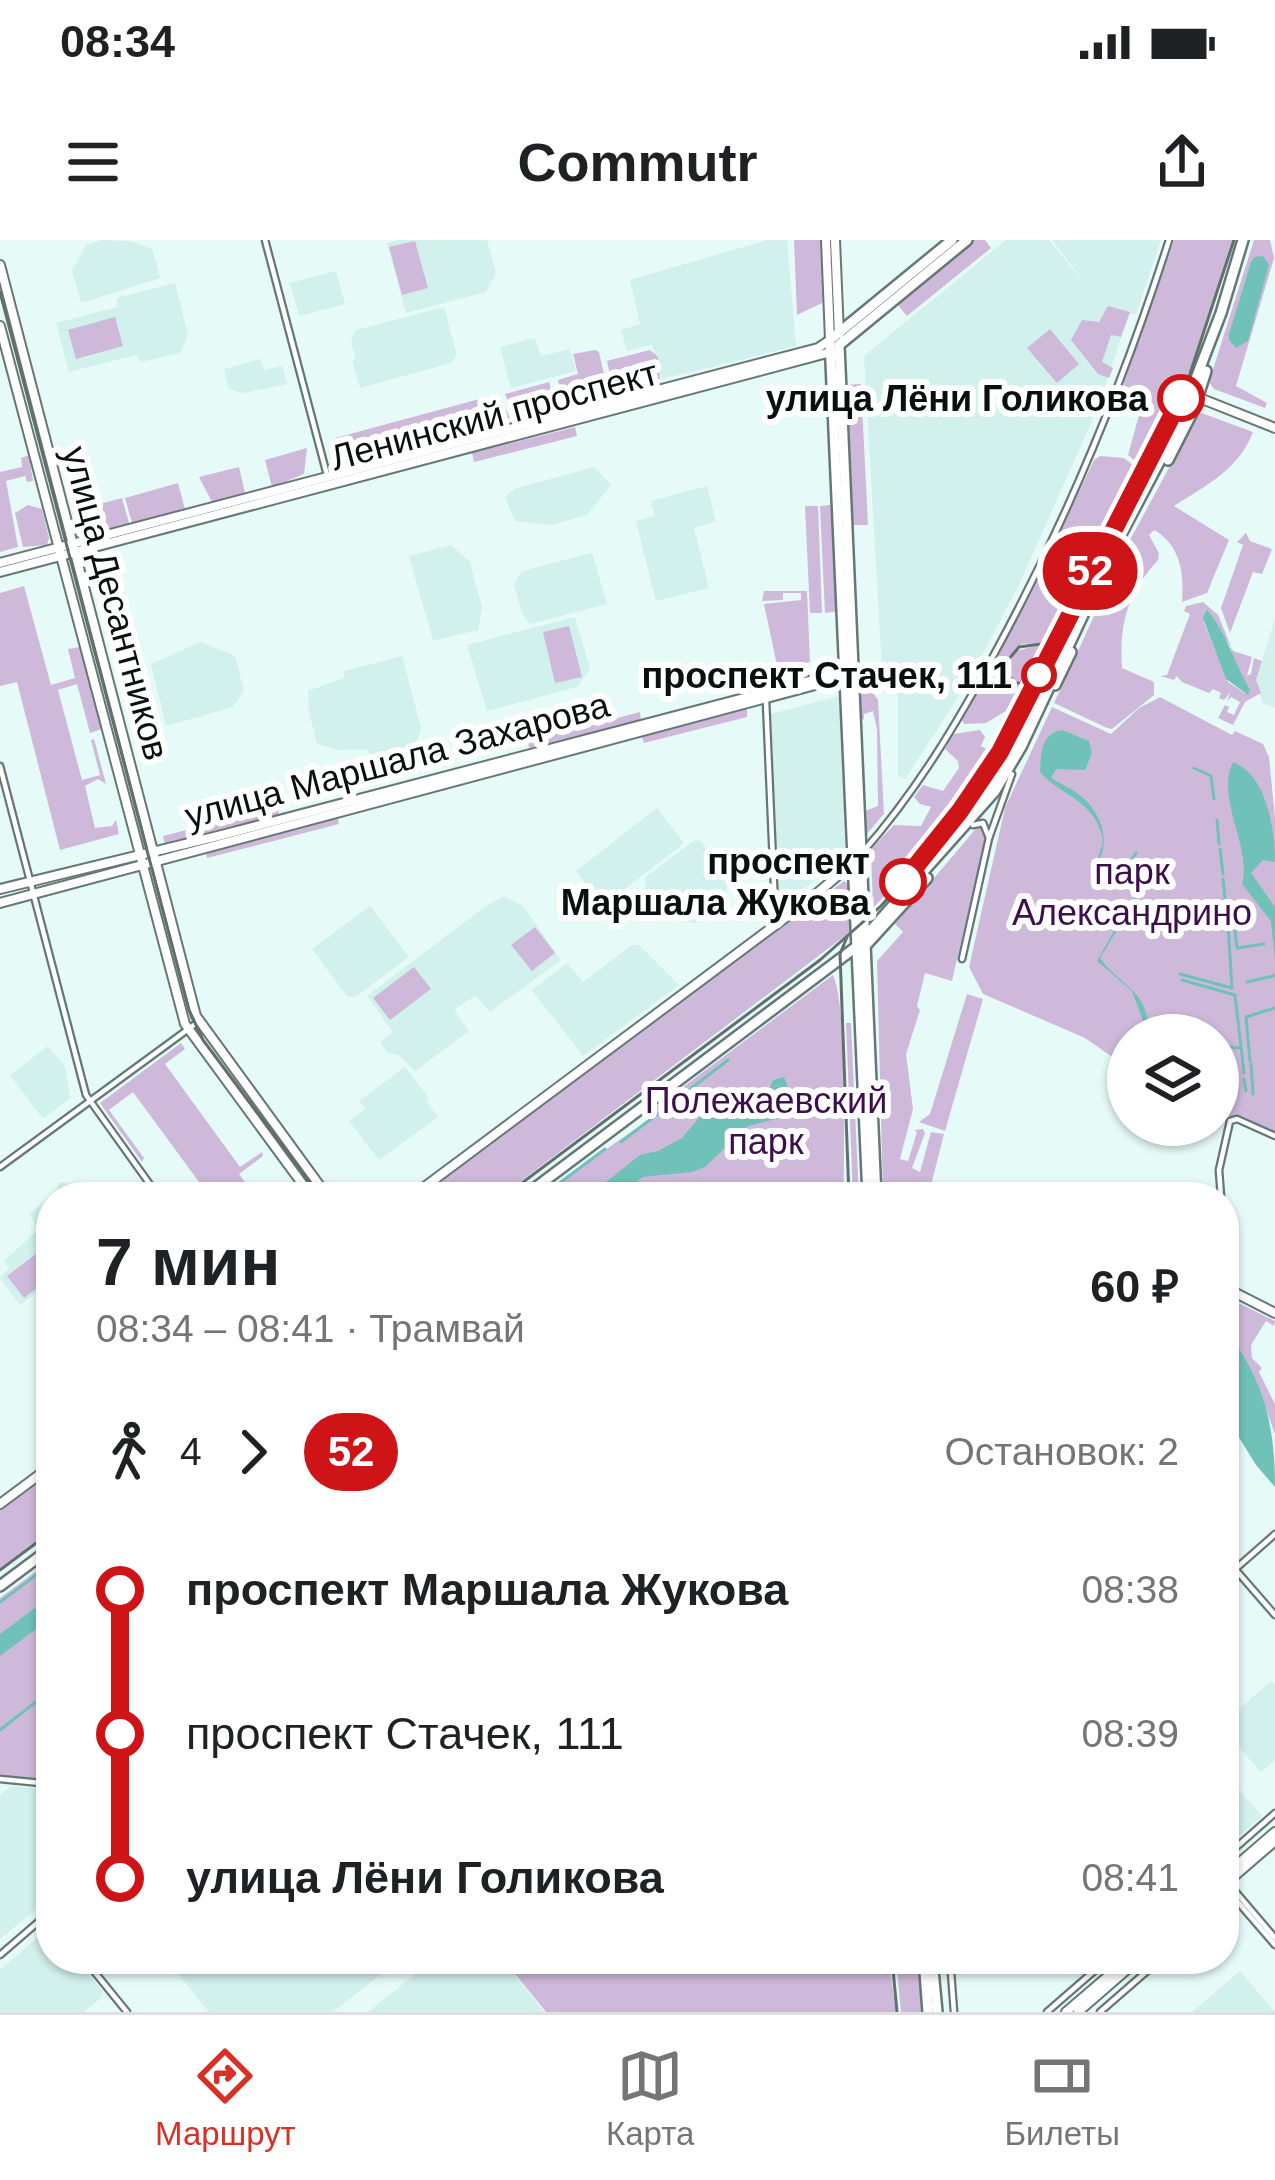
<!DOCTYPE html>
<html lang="ru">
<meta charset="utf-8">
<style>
:root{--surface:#fff;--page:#f2f2f2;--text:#202124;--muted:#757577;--line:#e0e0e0;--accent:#d93025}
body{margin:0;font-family:Helvetica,sans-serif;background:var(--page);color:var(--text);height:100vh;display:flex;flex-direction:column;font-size:45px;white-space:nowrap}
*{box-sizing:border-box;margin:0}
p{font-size:39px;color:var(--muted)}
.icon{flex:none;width:66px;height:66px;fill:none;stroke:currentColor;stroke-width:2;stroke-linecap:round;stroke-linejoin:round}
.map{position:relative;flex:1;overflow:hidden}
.details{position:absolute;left:36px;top:942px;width:1203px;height:792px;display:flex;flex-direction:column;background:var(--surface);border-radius:48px;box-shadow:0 3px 9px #0004}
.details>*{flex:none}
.badge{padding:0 24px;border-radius:39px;font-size:42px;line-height:78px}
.buttons{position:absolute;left:1107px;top:774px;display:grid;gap:24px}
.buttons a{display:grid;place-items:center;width:132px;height:132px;border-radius:50%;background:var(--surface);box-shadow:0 3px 9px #0004;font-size:60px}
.map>.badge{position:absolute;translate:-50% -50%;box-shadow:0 0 0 6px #fff}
.legs{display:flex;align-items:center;gap:18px;height:132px;padding:0 60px;font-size:39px}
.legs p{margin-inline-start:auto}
.head{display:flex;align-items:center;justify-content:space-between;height:204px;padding:0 60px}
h1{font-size:66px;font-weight:700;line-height:90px}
ul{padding:0 60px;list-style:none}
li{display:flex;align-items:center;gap:42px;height:144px;font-size:45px}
li i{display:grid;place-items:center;width:18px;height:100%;margin:0 15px;background:currentColor}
li i::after{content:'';width:30px;height:30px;margin:-15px;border:9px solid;border-radius:50%;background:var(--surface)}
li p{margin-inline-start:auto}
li:first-child i{background:linear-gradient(#0000 50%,currentColor 0)}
li:last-child i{background:linear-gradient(currentColor 50%,#0000 0)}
.status{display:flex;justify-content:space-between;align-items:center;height:84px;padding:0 60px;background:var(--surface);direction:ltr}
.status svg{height:33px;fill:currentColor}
header{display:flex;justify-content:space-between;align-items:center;height:156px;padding:0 60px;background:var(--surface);font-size:54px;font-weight:700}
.tabs{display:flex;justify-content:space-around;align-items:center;height:168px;border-top:3px solid var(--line);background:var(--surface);font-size:33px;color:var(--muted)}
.tabs a{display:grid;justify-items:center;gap:6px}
.tabs .active{color:var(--accent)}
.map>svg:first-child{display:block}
.built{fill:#d2f0ec}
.green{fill:#cfb9da;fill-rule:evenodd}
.water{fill:#70c2b8}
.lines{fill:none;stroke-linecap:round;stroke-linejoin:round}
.stream{stroke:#70c2b8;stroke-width:3}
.street-casing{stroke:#667876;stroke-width:9}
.secondary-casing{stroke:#667876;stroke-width:12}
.primary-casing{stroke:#667876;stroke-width:14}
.street{stroke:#fff;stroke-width:4.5}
.secondary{stroke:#fff;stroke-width:8}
.primary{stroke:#fff;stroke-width:9}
.tram{stroke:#626f6d;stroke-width:3}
.line-1-casing{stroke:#fff;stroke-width:27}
.line-1{stroke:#ce1417;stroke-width:18}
.stop-1-dot{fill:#fff;stroke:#ce1417;stroke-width:6}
.labels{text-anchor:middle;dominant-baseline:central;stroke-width:12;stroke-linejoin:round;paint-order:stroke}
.stop-label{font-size:36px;font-weight:bold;fill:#091110;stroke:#fff;text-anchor:end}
.street-label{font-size:36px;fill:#091110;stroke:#fff}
.park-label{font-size:36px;fill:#3d104d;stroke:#fff}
</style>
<div class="status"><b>08:34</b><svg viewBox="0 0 49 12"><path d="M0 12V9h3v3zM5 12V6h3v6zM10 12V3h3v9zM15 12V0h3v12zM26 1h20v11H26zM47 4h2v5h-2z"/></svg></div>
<header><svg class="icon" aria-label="menu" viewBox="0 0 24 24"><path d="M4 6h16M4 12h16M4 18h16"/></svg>Commutr<svg class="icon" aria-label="share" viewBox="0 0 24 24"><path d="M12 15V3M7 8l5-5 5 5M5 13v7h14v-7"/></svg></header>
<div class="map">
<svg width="1275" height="1772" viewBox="0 0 1275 1772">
<rect width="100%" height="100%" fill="#e6fbf8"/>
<g class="built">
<polygon points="101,0 130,1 152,9 160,38 81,63 72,31 86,5"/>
<polygon points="398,0 487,0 496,33 486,52 406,73 387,3"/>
<polygon points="767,0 787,0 796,106 662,139 652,105 627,111 621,90 640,84 630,40"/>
<polygon points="1006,0 1049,0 1093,54 1052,0 1161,0 1136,74 1129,73 1099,165 1019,345 967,444 905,539 898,536 898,457 882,429 864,116"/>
<polygon points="336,31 345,64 299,76 290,43"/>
<polygon points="175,43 188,95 180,113 141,122 136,115 69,132 56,83 117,67 117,58"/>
<polygon points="444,67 457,115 451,123 360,148 352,121 356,119 351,102 356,90"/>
<polygon points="535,98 541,116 570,109 576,131 511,148 500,107"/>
<polygon points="260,119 264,130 282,126 287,144 243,153 229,149 224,129"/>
<polygon points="594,227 611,245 587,275 551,285 515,281 505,257 514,249"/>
<polygon points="707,246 716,281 694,288 709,348 656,361 636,281 655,276 651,261"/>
<polygon points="451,305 470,322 482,367 478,390 433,401 409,316"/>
<polygon points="592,313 607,364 530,384 522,373 514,345 522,331"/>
<polygon points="575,377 590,429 577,447 487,471 467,405"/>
<polygon points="1275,378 1275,468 1262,463 1256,441"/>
<polygon points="201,402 235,416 244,451 233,467 166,486 151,424"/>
<polygon points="402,416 421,488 413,514 375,525 367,509 338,510 317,504 309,472 308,451 344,438 344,431"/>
<polygon points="839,456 845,616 779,668 771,474"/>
<polygon points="657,568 684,603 603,666 576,631"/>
<polygon points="695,600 701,601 729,639 724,660 695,683 669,678 645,648 646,637"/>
<polygon points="504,656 523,666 561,720 490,772 475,756 454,770 469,791 415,831 399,815 388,813 380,802 393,792 367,756 486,666"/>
<polygon points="370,666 409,717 355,757 347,756 312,709"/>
<polygon points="632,705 639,705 679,745 583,816 532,750 567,723 583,742"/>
<polygon points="48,806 65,827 70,858 43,879 10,835"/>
<polygon points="405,827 429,858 426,861 438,877 379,920 349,881 365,869 359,861"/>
<polygon points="59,942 72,944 82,957 51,957 51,1042 20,1065 0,1038 9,1028 4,1021 38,990 30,973 56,953"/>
<polygon points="1271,1441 1275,1446 1275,1520 1261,1532 1224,1490 1224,1482"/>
<polygon points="1224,1533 1262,1576 1224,1609"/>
<polygon points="11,1546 51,1550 51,1584 46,1589 51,1595 51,1657 0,1699 0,1555"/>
<polygon points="50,1687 51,1719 76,1719 103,1752 102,1757 84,1772 0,1772 0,1730"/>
<polygon points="166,1719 400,1719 333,1772 209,1772"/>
<polygon points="434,1719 502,1719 544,1772 368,1772"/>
<polygon points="1240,1731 1275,1772 1192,1772"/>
</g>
<g class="green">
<polygon points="794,0 821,0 824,62 797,75"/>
<polygon points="972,0 985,0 991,8 907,76 897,64"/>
<polygon points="1174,0 1233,0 1191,128 1145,229 1128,215 1139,175 1121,163 1119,157"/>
<polygon points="1254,0 1270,0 1274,18 1236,146 1267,163 1265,168 1214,149 1209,142"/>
<polygon points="415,1 428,48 402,55 389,7"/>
<polygon points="1108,66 1130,72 1121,97 1111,95 1102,122 1113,128 1109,138 1098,134 1071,100 1082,80 1099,82"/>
<polygon points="115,77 123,106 76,119 68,90"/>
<polygon points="1050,89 1079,124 1057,143 1027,108"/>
<polygon points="595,110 599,112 608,152 563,163 558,140 578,134 573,114"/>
<polygon points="650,110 658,117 660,139 613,150 607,121"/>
<polygon points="549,142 556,168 516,178 505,154"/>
<polygon points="861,144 868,285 851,285 845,145"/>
<polygon points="498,154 510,178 342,223 335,198"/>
<path d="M1199 172 1253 192C1239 229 1207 245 1174 266L1229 300 1207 353 1182 362C1184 334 1181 305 1154 290L1149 295 1159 313 1158 320C1128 353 1119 383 1122 428L1154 442V455L1112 489 1107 488 1054 463 1123 313Z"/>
<polygon points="575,187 577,196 474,222 472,213"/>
<polygon points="307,208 304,234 272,247 265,220"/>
<polygon points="29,215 33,241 27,242 25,236 6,241 18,307 0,312 0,232 22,227 21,218"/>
<path d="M1100 216 1124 218 1143 233 1103 300 1056 396 1045 403 1022 404C999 420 1003 451 1034 445L1020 472 1009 469 986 483 964 484 962 480 1031 354 1094 220Z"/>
<polygon points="239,227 245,253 212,262 199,237"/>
<polygon points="178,243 185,269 132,283 125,258"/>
<polygon points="122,258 129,283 84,295 77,270"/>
<polygon points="28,265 42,269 49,298 47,305 23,307 15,273"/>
<polygon points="830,265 834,267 839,371 825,373 820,266"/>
<polygon points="805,266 818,266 822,373 810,373"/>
<polygon points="1246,293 1250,301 1272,309 1262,334 1253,332 1230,393 1221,368 1243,305 1237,302"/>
<polygon points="24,346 51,445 75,438 68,409 80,407 102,489 90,493 77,444 58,450 82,540 100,535 91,500 94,499 106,544 98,539 85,546 95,588 112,586 116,580 119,594 60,610 17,442 0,446 0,353"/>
<polygon points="764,351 807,351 810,422 778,430 764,364 801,360 801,353 783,353 783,360 762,361"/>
<path d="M1203 362 1218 375 1233 411 1252 417 1247 436 1251 434 1254 418 1262 421 1256 440 1261 453 1245 462 1233 485 1218 478 1225 465 1229 467 1227 472 1234 475 1240 462 1231 457 1227 462 1230 453 1224 460 1219 458 1221 453 1213 449 1209 453 1182 442 1177 436 1174 440 1160 436 1167 435 1190 374 1184 371 1186 366ZM1205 369 1231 407 1233 422 1250 449 1246 454 1228 442 1204 382Z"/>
<polygon points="569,386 582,437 555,443 543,392"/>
<polygon points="1055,401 1032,443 1022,445 1013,440 1008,426 1016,411"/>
<polygon points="862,437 878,460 884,574 866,595 865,571 878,566 877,489 873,471 864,474 864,480 860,477"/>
<polygon points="1160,457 1232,495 1235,491 1263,504 1269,517 1275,578 1275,893 1228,876 1227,870 1222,878 1218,876 1218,795 1128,795 1128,828 1085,798 983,754 969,727 1005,568 1052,467 1111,494 1139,468"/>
<polygon points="747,468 747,477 644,503 641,495"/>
<polygon points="640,472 641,481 529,508 528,501"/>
<path d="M1018 477C978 551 929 609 873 668L871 609 894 585 921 586 931 567 920 564 914 557 923 545 943 551 959 528 958 521 945 509 953 494 980 490 985 497 981 506 994 513Z"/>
<polygon points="1023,477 1030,481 981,563 883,672 970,563"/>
<polygon points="278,567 279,576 165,605 163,596"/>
<polygon points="337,575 339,584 207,618 206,613 219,605"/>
<polygon points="979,585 985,599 952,741 925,733 917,766 920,770 906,814 913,869 900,919 908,921 917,892 914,890 923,889 925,893 912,928 920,932 931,892 944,894 928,957 883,957 877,721 903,692 895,684"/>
<polygon points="844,641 848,644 850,692 500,957 417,957"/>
<polygon points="535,687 555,713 532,731 511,705"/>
<polygon points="414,727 431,749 390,780 373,758"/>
<path d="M833 735C848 766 843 914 844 957H538L651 878 656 867Z"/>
<polygon points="967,754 983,759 945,891 919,882 930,874"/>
<polygon points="846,783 851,783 859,957 853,957"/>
<polygon points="181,803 185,809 165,824 240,927 262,912 263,916 239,934 256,957 210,957 133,852 109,870 144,918 142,922 100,863"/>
<polygon points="48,1005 51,1037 24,1058 7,1036"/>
<path d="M1224 1056 1275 1081 1274 1086 1266 1081 1251 1105 1252 1118 1262 1128 1259 1132 1275 1164V1194C1262 1158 1250 1118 1224 1089Z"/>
<polygon points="51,1230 51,1291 0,1329 0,1268"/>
<polygon points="51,1320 51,1541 0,1535 0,1358"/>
<path d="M503 1719H744C758 1727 775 1727 790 1721L806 1726 889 1721 896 1772H546Z"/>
<polygon points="896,1719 918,1719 922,1772 901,1772"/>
</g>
<g class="water">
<polygon points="1263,16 1269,25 1248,101 1236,108 1229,100 1229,94 1251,22 1255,17"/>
<path d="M1206 369C1227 392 1234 423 1250 449L1248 455 1226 439 1203 378Z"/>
<path d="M1062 490 1089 501 1092 513 1085 530 1056 529 1051 538C1060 544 1070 547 1078 554 1099 569 1110 596 1100 619 1109 650 1128 637 1139 655L1100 718C1119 746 1151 750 1148 795L1132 751 1097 721 1136 652 1110 644 1097 625C1097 614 1105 606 1102 596 1092 558 1060 556 1040 532 1041 514 1041 493 1062 490Z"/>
<path d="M1233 522C1267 535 1275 590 1275 622L1263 620 1251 633 1275 667V720L1271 681 1242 644C1252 607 1215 558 1233 522Z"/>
<polygon points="784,837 792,857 783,877 748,886 705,927 692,932 643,937 616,957 587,957 640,915 658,911 682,898 724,848 739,848 760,861 767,855 773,840"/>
<path d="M1224 1089C1264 1137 1275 1186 1275 1247L1256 1225 1224 1173Z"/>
<polygon points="51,1356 51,1378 0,1416 0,1394"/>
</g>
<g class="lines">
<g class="stream">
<polyline points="1194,528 1211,536 1214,559"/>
<polyline points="1217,580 1219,604"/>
<polyline points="1220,609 1223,634"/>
<polyline points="1223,639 1227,679"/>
<polyline points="1115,644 1136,613"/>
<polyline points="1232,666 1234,680"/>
<polyline points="1234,683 1237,708 1264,704"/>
<polyline points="1180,734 1232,748 1228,684"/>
<polyline points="1270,737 1275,735"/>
<polyline points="1182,740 1235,755 1244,833"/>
<polyline points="1247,742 1268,737"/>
<polyline points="1218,806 1240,808"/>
<polyline points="1250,821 1246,777 1275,768"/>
<polyline points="1251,824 1253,854"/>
<polyline points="1244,839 1246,851"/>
<polyline points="621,902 728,820"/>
<polyline points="541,957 605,909"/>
<polyline points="0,1362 51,1324"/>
<polyline points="0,1490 51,1450"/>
</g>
<g class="street-casing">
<g id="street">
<polyline points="265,0 327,235"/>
<polyline points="766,461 775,669 781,682"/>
<polyline points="0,526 86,855 159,957"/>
<polyline points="973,585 983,583 989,598"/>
<path d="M862 613C917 551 959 480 998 407 1069 276 1124 141 1169 0"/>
<polyline points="962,719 989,598 1012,534"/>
<polyline points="0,927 198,782"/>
<polyline points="1221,957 1219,930 1230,881 1237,879 1275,896"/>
<polyline points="1235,1329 1275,1375"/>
<polyline points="1224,1339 1275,1294"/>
<polyline points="0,1539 51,1544"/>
<polyline points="1224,1618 1275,1573"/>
<polyline points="1229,1644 1275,1698"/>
<polyline points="1224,1646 1275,1705"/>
<polyline points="0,1715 51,1671"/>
<polyline points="84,1719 127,1772"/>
<polyline points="950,1719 954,1772"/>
<polyline points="1047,1772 1108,1719"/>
<polyline points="1100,1772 1161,1719"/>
</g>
</g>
<g class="secondary-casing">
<g id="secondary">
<polyline points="835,0 839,94"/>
<polyline points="0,25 196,776 328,957"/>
<polyline points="0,86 185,784 312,957"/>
<polyline points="1192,155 1275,188"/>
<polyline points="0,323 818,108 830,100 826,0"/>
<polyline points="0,332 831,112"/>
<polyline points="0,649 218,596 847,431"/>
<polyline points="0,663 845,437"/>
<polyline points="411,957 809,660 854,622"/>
<polyline points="1224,1047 1275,1073"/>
<polyline points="0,1264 51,1226"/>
<polyline points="1224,1636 1275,1592"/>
<polyline points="1224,1645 1275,1601"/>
<polyline points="1066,1772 1128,1719"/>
<polyline points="1078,1772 1139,1719"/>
</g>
</g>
<g class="primary-casing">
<g id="primary">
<polyline points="1168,220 1194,169 1206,131"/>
<polyline points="1055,445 1071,412"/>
<polyline points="866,705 927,638"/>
<polyline points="523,957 856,707 995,551 1021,507 1119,298 1177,188 1221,73 1243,0"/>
<polyline points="868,957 830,100 952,0"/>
<polyline points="876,957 839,105 967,0"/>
<polyline points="0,1346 51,1308"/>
<polyline points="924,1719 928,1772"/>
<polyline points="932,1719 937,1772"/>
</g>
</g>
<use href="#street" class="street"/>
<use href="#secondary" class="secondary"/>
<use href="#primary" class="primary"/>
<g class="tram">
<polyline points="0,52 189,770 203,800 321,957"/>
<polyline points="1042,435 1032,444 1015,443 1008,434 1009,419 1019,407 1048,403 1060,393"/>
<polyline points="847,697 840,714 849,957"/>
<polyline points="503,957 820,720 881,666 935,605 1000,512 1105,300 1159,206 1182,158 1234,0"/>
<polyline points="0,1330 51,1292"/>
<polyline points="892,1719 897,1772"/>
</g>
</g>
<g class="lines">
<g class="line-1-casing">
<polyline id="line-1" points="903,642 960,571 1000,512 1181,158"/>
</g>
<use href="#line-1" class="line-1"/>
</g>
<g class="stop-1-dot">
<circle cx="1181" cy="158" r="21"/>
<circle cx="1039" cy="435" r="15"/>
<circle cx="903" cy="642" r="21"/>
</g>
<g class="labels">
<g class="stop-label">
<text x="1148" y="158">улица Лёни Голикова</text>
<text x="1012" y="435">проспект Стачек, 111</text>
<text x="870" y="621">проспект<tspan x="870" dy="41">Маршала Жукова</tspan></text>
</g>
<g class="street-label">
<text transform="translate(494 175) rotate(-15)">Ленинский проспект</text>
<text transform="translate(116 363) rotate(75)">улица Десантников</text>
<text transform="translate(397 520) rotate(-15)">улица Маршала Захарова</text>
</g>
<g class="park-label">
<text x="1132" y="631">парк<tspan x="1132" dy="41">Александрино</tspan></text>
<text x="766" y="860">Полежаевский<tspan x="766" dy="41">парк</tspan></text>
</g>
</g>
</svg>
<div class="buttons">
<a><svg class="icon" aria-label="layers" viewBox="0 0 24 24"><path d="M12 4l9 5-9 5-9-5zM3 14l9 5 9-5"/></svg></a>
</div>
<b class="badge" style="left:1090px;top:331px;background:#ce1417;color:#fff">52</b>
<section class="details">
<div class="head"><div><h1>7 мин</h1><p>08:34 – 08:41 · Трамвай</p></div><b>60 ₽</b></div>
<div class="legs"><svg class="icon" aria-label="walk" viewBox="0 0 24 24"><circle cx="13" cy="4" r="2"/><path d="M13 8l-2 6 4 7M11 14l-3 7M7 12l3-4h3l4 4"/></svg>4<svg class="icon" aria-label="forward" viewBox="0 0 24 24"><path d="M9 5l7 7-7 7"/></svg><b class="badge" style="background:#ce1417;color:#fff">52</b><p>Остановок: 2</p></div>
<ul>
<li><i style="color:#ce1417"></i><b>проспект Маршала Жукова</b><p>08:38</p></li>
<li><i style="color:#ce1417"></i><span>проспект Стачек, 111</span><p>08:39</p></li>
<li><i style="color:#ce1417"></i><b>улица Лёни Голикова</b><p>08:41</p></li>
</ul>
</section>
</div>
<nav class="tabs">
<a class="active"><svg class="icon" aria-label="directions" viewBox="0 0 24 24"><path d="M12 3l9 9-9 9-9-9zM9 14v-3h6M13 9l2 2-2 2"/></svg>Маршрут</a>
<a><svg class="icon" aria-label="map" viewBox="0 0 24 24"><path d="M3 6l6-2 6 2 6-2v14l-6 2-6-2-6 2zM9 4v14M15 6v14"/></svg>Карта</a>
<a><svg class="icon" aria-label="tickets" viewBox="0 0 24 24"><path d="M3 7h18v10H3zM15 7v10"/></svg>Билеты</a>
</nav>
